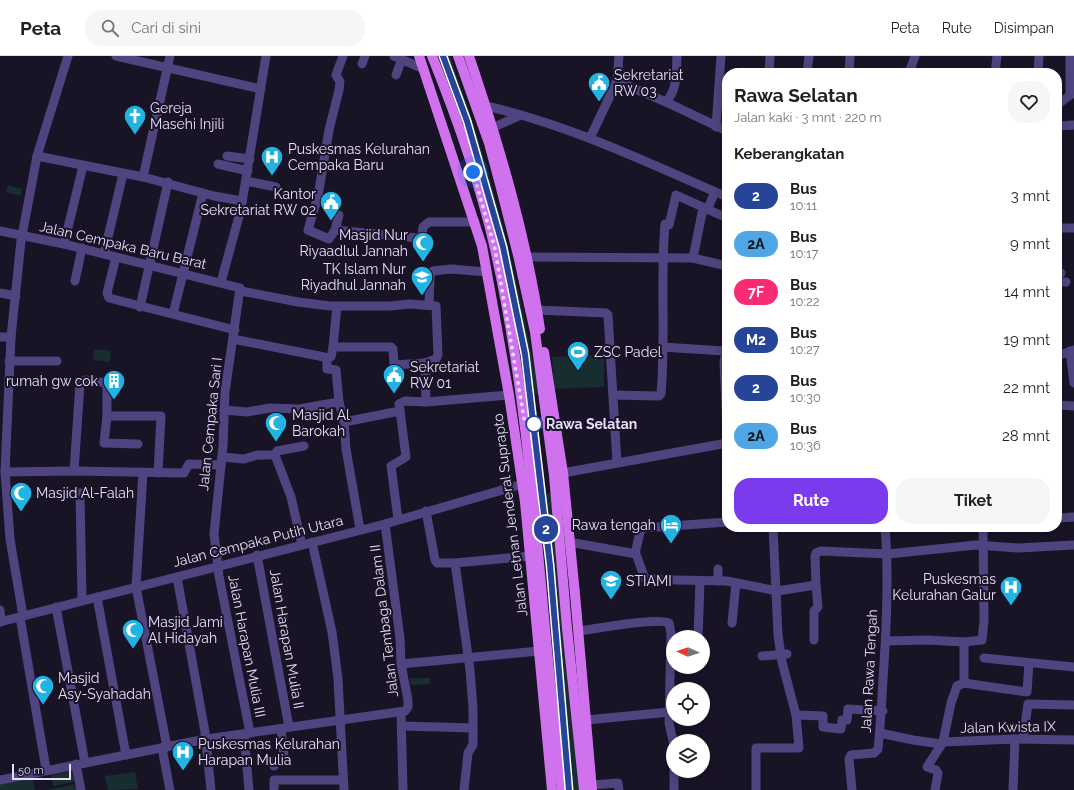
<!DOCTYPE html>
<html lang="id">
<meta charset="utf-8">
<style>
:root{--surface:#fff;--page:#f6f6f6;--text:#202124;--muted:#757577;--line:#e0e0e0;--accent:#7c3aed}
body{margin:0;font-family:Raleway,sans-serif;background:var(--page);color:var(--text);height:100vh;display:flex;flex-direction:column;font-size:15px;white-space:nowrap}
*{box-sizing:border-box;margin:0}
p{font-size:13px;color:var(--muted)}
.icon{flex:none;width:22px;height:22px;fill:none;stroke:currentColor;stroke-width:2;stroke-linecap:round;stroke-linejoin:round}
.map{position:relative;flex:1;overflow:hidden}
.side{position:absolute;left:722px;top:12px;width:340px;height:464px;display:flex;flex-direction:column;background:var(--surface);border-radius:16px;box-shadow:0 2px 10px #0003}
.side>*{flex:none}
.badge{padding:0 8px;border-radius:13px;font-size:14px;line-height:26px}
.needle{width:26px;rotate:273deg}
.controls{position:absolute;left:666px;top:574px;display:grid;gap:8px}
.controls a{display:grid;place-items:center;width:44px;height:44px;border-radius:50%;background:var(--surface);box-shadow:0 2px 10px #0003;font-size:20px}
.scale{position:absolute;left:12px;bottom:10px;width:59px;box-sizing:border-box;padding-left:4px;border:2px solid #e5ddfb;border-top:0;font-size:11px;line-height:14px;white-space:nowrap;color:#e5ddfb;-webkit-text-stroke:3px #191326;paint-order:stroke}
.you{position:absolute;width:20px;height:20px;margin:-10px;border:3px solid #fff;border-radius:50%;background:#1a73e8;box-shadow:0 0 0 6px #1a73e833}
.map>.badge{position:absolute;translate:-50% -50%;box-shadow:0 0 0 2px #fff}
h2{padding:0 12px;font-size:15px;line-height:36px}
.round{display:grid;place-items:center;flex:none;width:42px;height:42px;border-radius:16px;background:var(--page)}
.summary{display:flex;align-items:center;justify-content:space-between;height:68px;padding:0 12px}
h1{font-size:19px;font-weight:700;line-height:30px}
.cta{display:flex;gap:8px;margin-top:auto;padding:8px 12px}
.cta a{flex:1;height:46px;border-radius:16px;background:var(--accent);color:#fff;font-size:16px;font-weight:700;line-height:46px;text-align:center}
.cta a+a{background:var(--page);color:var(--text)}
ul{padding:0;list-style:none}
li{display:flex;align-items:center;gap:12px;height:48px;padding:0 12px}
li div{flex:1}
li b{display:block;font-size:15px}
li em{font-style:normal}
li .badge{min-width:44px;font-weight:700;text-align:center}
header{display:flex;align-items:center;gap:24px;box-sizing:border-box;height:56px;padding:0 20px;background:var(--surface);border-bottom:1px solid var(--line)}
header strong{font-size:19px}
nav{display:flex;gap:22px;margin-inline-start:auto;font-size:14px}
.search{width:280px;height:36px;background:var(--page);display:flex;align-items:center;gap:10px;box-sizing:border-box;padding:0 14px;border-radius:16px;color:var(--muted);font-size:15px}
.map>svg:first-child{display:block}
.green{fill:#172d30}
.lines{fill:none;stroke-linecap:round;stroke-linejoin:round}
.minor-tunnel{stroke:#383146;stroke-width:9;stroke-dasharray:9 4.5;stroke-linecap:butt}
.minor{stroke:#4f447f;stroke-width:9}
.major{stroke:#d072ed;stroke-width:10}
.line-casing{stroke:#fff;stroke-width:9}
.line{stroke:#264598;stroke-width:6}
.walk{stroke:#e5ddfb;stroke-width:4;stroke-dasharray:0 7.2}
.stop-dot{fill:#fff;stroke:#264598;stroke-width:2}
.labels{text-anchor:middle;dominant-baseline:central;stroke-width:4;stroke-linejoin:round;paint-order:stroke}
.poi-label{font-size:14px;fill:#e5ddfb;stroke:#191326;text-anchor:start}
.street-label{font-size:14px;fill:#e5ddfb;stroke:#191326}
.stop-label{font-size:14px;font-weight:bold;fill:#e5ddfb;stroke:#191326;text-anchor:start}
</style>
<header>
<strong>Peta</strong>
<div class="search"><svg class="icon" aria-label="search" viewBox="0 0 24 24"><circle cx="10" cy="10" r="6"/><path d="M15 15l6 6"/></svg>Cari di sini</div>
<nav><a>Peta</a><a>Rute</a><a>Disimpan</a></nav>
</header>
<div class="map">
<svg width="1074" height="734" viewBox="0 0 1074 734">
<rect width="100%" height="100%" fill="#191326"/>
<g class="green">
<path d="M442 0H450C490 110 519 222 539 338L531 339C524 299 519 259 510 220 493 145 470 71 442 0Z"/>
<polygon points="8,129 22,133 21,140 6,136"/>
<polygon points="94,293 111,295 110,306 93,304"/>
<polygon points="604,299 604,331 554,333 552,301"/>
<polygon points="551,437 580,734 569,734 542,438"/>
<polygon points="824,471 854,471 854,473 824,475"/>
<polygon points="410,622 430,622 430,628 411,629"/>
<polygon points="76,714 78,725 53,730 51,719"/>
<polygon points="135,716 138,733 108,734 105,720"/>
<polygon points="32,720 35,734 0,734 0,726"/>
<polygon points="78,728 79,734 45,734"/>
</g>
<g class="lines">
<polyline class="minor-tunnel" points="655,523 675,524"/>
<g class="minor">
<polyline points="116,0 261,33"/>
<polyline points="343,0 336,19 340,26 339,34 329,74 318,140 308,174 329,183 335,174 418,182 422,179 423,171 429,166 475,166"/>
<polyline points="394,0 424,13"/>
<polyline points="362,8 365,0"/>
<polyline points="769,17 770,0"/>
<polyline points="807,17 809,0"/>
<polyline points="849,17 850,0"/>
<polyline points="909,17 915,0"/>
<polyline points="995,17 997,0"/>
<polyline points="1038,17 1039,0"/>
<polyline points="396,19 402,3"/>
<polyline points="617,25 666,46 727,75"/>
<polyline points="1070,39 1070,0"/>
<path d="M666 46C678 33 676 16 677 0"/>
<polyline points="1057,49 1073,37"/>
<path d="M486 50C570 69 648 107 727 141"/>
<polyline points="1057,70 1074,69"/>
<polyline points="716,71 721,0"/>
<polyline points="492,72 521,59"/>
<polyline points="590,82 617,25 619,0"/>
<polyline points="37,100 143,121 214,140 242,145"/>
<polyline points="227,100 250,103"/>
<polyline points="218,108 248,115"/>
<polyline points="143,121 170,0"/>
<polyline points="246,125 276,131"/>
<polyline points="707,154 715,136"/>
<polyline points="1057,172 1074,172"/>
<polyline points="335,174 339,159"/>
<polyline points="0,175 64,188 240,232 225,336 223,390 214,478 219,520 250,677"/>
<polyline points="64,188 83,110"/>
<polyline points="104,198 123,118"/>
<polyline points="116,201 107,237 109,242 235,274"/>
<polyline points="527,201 693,202 727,210"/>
<polyline points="693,202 703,152"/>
<polyline points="1057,217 1061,217"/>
<polyline points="75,225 82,192"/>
<polyline points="221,226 241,153 266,0"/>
<polyline points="1057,226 1066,226"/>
<polyline points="241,235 298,246 330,250 390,250 410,248 436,250 438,299 436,303 425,307 426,346"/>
<polyline points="0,237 16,240"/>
<polyline points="429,249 430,220 433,215 451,213 487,216"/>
<polyline points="140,251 168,126"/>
<polyline points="537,254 606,257 608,259 617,407"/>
<polyline points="173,258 203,137"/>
<polyline points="0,281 11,281"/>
<polyline points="233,283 324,301 327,302 327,313 336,314 339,346 344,366 346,393 360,473"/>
<polyline points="333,291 337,250"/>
<polyline points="662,291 725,295"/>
<polyline points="727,291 724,306 727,377"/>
<polyline points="1070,295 1074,327"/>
<polyline points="1057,300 1074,294"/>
<polyline points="327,302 331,301 333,291 391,291 393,293 394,309 425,307"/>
<polyline points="9,305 57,305"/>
<path d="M613 339 659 340 661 338C666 281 660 225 665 168L669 169 676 139 727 162"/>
<polyline points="1057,349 1074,350"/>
<polyline points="224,354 247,356 270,352 299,353 339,346"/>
<polyline points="107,360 104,387 138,388"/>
<polyline points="344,366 400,355 399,348 405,345 426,346 509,339"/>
<polyline points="275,399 277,395 304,390"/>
<polyline points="222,401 244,403 257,399 275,399 291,441 302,489"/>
<polyline points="74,415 80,328 83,325 86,324 107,327 107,360 161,360 158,417"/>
<polyline points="5,416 74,415 184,417 189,408 221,409"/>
<polyline points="143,416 136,531 167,691"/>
<polyline points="563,417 727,387"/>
<polyline points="80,437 82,544"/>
<polyline points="426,455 435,504 437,507 455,507"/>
<polyline points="1057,462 1074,461"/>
<polyline points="398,463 391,410 406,401 400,355"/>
<polyline points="312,486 332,576 338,623 344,734"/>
<polyline points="569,486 636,498 645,523 655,523"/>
<polyline points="635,498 640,476 643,472 727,466"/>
<polyline points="257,499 289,671"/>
<polyline points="177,521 205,676 211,734"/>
<polyline points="675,524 727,525 777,535 816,529 815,500 816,497 821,495 888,498 976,489 1018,492 1074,489"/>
<polyline points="718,525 718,513"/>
<polyline points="97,541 126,699"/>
<polyline points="56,551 85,707"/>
<polyline points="0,554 1,566"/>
<polyline points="23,560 10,483 5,416 11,281 21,185 37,100 68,0"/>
<polyline points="20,561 46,713"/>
<polyline points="0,566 385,468 523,428"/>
<polyline points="732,567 736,527"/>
<path d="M578 575C595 573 658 561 669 567L671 577 669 667 673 685"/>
<polyline points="698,581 700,525"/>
<polyline points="814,584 814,555 818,551 816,529"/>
<polyline points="886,585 927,584 964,586 982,584 984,565 983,471"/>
<polyline points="762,600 787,598"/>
<polyline points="984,602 1074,611"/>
<polyline points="401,608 539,595"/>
<polyline points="964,627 1027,636 1029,607"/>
<polyline points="401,657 403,734"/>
<polyline points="796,659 823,660 823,671 841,673 842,664 847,664 848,653 883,655"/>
<polyline points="586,664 670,656"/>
<polyline points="403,670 473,672"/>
<polyline points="880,677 913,684 941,688"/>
<polyline points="244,678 249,734"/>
<polyline points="1023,683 1028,648 1074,649"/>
<polyline points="943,686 1015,683 1074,684"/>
<polyline points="162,692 170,734"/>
<polyline points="76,708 81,734"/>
<polyline points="274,710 274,705 283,703 284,700 281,673"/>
<polyline points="674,715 674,734"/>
<polyline points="0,724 206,683 405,655 408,651 408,644 401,608 400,582 385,468"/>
<polyline points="591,729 618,727 619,734"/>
<polyline points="274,734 274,724 343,724"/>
<polyline points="464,734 468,697 473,689 473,652 470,614 455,507 530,500"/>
<polyline points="756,734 756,692 799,692 796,659 782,606 778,579 773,471"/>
<path d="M852 734 849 703 851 699 874 697 878 693C881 664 882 637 884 608 887 562 889 517 885 471"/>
<polyline points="935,734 938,717 936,714 927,711 943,686 951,647 957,630 964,627 964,586"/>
<polyline points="1013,734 1015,683"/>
</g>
<g class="major">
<polyline points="419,0 482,190 509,339 525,446 552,734"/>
<path d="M432 0C457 62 480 127 495 193 535 371 539 554 562 734"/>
<polyline points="458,0 489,87 501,132 518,199 535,276 554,419 567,572 584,734"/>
<path d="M469 0C499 89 526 179 540 273"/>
<polyline points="544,296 563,417 575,538 592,734"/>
</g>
</g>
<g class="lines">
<g class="line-casing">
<polyline id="line" points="443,0 467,65 503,191 525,298 550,509 569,734"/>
</g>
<use href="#line" class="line"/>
<polyline class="walk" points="473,116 495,193 525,368 534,368"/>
</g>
<defs>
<g id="civic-pin" transform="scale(1.15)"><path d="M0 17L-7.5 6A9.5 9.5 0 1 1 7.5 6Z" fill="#21b3e2" stroke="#191326"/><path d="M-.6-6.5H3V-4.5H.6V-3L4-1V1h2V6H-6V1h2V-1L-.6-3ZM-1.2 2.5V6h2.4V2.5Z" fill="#fff"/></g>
<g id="church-pin" transform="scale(1.15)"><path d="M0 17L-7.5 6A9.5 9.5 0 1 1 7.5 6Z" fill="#21b3e2" stroke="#191326"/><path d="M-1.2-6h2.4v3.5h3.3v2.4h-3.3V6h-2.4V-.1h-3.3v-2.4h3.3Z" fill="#fff"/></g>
<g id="hospital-pin" transform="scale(1.15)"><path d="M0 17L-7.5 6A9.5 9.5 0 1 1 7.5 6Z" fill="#21b3e2" stroke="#191326"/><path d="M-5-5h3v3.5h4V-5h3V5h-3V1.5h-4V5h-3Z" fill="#fff"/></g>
<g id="mosque-pin" transform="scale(1.15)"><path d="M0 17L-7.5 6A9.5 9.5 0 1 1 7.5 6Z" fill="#21b3e2" stroke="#191326"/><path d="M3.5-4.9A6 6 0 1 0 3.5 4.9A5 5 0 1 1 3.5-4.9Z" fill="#fff"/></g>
<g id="school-pin" transform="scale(1.15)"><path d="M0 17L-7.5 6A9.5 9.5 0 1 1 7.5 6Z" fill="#21b3e2" stroke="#191326"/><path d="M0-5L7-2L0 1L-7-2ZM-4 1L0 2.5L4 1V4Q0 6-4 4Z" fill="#fff"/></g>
<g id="stadium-pin" transform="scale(1.15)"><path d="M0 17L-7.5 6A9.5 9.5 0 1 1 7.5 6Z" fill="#21b3e2" stroke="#191326"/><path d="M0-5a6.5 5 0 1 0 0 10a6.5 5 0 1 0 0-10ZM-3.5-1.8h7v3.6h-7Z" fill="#fff"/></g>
<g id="building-pin" transform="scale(1.15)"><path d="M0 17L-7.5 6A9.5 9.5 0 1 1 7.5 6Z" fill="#21b3e2" stroke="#191326"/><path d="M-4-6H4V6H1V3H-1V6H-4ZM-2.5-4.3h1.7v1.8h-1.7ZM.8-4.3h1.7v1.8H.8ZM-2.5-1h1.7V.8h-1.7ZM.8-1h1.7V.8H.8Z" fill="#fff"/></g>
<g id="hotel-pin" transform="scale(1.15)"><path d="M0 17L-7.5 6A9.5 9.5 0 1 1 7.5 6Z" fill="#21b3e2" stroke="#191326"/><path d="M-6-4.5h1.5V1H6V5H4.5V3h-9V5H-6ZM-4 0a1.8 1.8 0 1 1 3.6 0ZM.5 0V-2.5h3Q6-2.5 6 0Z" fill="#fff"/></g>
<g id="university-pin" transform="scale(1.15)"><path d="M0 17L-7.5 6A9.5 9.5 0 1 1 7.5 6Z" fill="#21b3e2" stroke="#191326"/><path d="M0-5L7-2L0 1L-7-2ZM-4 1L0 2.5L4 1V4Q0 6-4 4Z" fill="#fff"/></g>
</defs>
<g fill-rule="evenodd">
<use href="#civic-pin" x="599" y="27"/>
<use href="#church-pin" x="135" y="60"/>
<use href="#hospital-pin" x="272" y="101"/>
<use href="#civic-pin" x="331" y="146"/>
<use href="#mosque-pin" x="423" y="187"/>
<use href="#school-pin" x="422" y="221"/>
<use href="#stadium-pin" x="578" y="296"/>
<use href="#civic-pin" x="394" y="319"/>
<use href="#building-pin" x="114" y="325"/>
<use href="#mosque-pin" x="276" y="367"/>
<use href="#mosque-pin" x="21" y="437"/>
<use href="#hotel-pin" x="671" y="469"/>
<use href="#university-pin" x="611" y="525"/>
<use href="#hospital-pin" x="1011" y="531"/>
<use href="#mosque-pin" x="133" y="574"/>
<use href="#mosque-pin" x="43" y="630"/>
<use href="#hospital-pin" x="183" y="696"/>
</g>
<circle class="stop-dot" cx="534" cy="368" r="8"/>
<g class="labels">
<g class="poi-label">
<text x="614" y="19">Sekretariat<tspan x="614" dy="16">RW 03</tspan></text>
<text x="150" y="52">Gereja<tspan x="150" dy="16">Masehi Injili</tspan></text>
<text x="288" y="93">Puskesmas Kelurahan<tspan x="288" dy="16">Cempaka Baru</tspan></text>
<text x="316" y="138" text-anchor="end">Kantor<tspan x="316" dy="16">Sekretariat RW 02</tspan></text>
<text x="408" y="179" text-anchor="end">Masjid Nur<tspan x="408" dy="16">Riyaadlul Jannah</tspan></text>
<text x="406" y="213" text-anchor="end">TK Islam Nur<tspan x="406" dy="16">Riyadhul Jannah</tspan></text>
<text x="594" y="296">ZSC Padel</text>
<text x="410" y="311">Sekretariat<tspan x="410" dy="16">RW 01</tspan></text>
<text x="98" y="325" text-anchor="end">rumah gw cok</text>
<text x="292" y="359">Masjid Al<tspan x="292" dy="16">Barokah</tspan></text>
<text x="36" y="437">Masjid Al-Falah</text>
<text x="656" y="469" text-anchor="end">Rawa tengah</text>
<text x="996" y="523" text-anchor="end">Puskesmas<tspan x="996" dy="16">Kelurahan Galur</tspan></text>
<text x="626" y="525">STIAMI</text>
<text x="148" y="566">Masjid Jami<tspan x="148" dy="16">Al Hidayah</tspan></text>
<text x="58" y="622">Masjid<tspan x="58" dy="16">Asy-Syahadah</tspan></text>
<text x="198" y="688">Puskesmas Kelurahan<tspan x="198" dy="16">Harapan Mulia</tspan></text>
</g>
<g class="street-label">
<text transform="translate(123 189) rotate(13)">Jalan Cempaka Baru Barat</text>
<text transform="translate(210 368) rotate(-84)">Jalan Cempaka Sari I</text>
<text transform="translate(510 459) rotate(-97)">Jalan Letnan Jenderal Suprapto</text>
<text transform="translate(258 485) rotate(-14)">Jalan Cempaka Putih Utara</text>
<text transform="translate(384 565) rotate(-97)">Jalan Tembaga Dalam II</text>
<text transform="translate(287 583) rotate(80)">Jalan Harapan Mulia II</text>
<text transform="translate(247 590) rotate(79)">Jalan Harapan Mulia III</text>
<text transform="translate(869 615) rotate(-87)">Jalan Rawa Tengah</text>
<text transform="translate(1008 671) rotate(-1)">Jalan Kwista IX</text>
</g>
<g class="stop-label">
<text x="546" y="368">Rawa Selatan</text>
</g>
</g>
</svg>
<div class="controls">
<a><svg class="needle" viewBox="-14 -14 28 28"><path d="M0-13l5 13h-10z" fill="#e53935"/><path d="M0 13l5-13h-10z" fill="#757577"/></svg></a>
<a><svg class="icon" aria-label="locate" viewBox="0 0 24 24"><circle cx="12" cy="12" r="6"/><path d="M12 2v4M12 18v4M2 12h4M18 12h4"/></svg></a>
<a><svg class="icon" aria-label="layers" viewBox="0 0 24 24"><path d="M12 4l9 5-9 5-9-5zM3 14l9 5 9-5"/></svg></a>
</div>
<div class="scale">50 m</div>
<div class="you" style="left:473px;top:116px"></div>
<b class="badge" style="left:546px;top:473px;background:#264598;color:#fff">2</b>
<section class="side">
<div class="summary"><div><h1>Rawa Selatan</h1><p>Jalan kaki · 3 mnt · 220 m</p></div><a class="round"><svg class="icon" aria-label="heart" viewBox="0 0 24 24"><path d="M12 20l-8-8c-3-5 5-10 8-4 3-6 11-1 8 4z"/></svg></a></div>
<h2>Keberangkatan</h2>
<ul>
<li><span class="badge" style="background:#264598;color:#fff">2</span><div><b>Bus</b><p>10:11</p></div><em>3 mnt</em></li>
<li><span class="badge" style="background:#50a6e4;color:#111">2A</span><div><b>Bus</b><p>10:17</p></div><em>9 mnt</em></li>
<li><span class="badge" style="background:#fa2b75;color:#fff">7F</span><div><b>Bus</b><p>10:22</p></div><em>14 mnt</em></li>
<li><span class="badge" style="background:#264598;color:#fff">M2</span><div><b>Bus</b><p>10:27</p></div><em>19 mnt</em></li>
<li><span class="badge" style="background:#264598;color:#fff">2</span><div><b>Bus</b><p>10:30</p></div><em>22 mnt</em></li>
<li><span class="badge" style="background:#50a6e4;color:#111">2A</span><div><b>Bus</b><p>10:36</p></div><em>28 mnt</em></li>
</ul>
<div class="cta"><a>Rute</a><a>Tiket</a></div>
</section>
</div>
